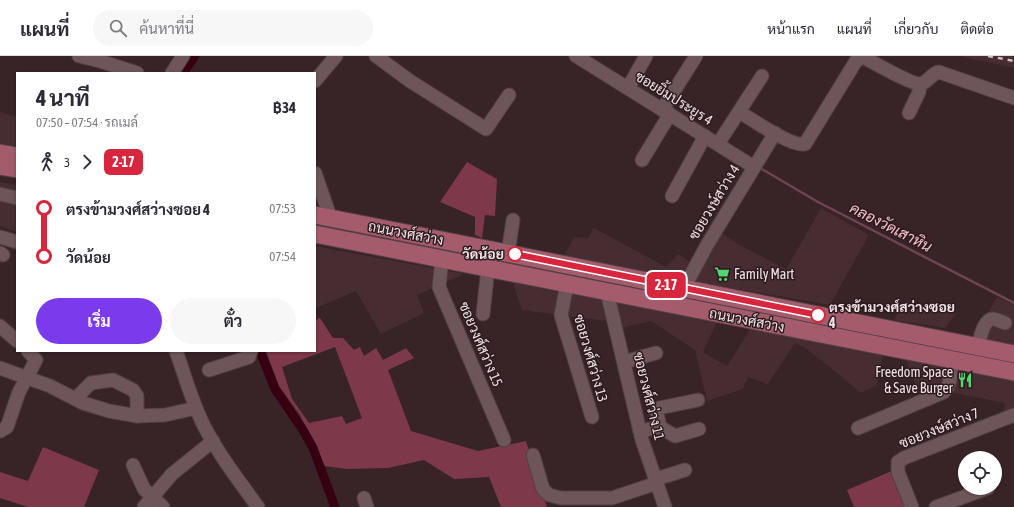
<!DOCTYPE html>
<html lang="th">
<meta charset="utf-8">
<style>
:root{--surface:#fff;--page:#f7f7f7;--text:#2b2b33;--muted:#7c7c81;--line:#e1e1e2;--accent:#7c3aed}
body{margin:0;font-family:"Asap Condensed",Sarabun,sans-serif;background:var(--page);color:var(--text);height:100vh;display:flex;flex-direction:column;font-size:15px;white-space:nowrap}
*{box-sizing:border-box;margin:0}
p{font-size:13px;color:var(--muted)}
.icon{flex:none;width:22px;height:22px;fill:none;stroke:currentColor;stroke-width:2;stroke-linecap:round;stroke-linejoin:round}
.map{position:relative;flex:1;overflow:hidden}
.panel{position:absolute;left:16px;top:16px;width:300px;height:280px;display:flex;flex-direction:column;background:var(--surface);border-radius:0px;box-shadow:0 1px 3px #0004}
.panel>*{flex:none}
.badge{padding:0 8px;border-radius:6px;font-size:14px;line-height:26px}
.tools{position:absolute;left:958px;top:395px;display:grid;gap:8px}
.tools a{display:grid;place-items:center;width:44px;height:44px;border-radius:50%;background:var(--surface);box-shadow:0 1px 3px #0004;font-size:20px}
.map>.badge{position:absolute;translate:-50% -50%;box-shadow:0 0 0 2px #fff}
.legs{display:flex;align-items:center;gap:6px;height:44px;padding:0 20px;font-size:13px}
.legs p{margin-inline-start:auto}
.head{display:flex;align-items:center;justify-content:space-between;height:68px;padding:0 20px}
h1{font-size:22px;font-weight:700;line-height:30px}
.button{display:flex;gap:8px;margin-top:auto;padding:8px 20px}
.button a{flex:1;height:46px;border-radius:24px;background:var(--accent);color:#fff;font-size:16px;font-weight:700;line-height:46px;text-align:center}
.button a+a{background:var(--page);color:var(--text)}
ul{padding:0 20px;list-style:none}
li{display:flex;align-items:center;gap:14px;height:48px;font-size:15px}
li i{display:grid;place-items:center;width:6px;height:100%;margin:0 5px;background:currentColor}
li i::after{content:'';width:10px;height:10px;margin:-5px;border:3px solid;border-radius:50%;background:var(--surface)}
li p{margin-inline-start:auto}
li:first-child i{background:linear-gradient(#0000 50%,currentColor 0)}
li:last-child i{background:linear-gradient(currentColor 50%,#0000 0)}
header{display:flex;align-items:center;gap:24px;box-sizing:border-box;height:56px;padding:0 20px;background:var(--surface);border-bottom:1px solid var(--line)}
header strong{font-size:19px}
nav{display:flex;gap:22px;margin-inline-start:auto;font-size:14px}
.search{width:280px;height:36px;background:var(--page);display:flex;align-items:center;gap:10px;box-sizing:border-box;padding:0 14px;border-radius:22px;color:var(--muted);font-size:15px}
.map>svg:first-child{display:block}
.built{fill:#472c31}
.green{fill:#7d3849;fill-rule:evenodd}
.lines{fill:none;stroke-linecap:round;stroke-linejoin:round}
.stream{stroke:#6f4451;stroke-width:2.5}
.canal{stroke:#370012;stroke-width:9}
.minor-casing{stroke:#514043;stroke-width:15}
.major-casing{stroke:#514043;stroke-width:19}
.minor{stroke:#6d5559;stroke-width:13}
.major{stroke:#a45b6c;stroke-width:17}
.rail{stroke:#cfbfc2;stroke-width:2.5;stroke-dasharray:5 5;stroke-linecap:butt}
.line-1-casing{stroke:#fff;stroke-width:9}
.line-1{stroke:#d7263d;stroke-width:6}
.stop-1-dot{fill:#fff;stroke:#d7263d;stroke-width:2}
.labels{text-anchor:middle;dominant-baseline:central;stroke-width:3;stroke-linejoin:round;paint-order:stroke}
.street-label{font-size:14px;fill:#f1e3e5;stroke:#2d1a1e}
.stop-label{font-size:14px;font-weight:bold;fill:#f1e3e5;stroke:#2d1a1e;text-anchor:end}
.poi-label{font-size:14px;fill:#f1e3e5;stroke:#2d1a1e;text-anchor:start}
.water-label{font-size:15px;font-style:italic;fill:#f6c5cd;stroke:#2d1a1e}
</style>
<header>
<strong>แผนที่</strong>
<div class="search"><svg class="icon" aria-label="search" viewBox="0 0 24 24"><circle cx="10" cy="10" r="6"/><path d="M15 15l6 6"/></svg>ค้นหาที่นี่</div>
<nav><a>หน้าแรก</a><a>แผนที่</a><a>เกี่ยวกับ</a><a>ติดต่อ</a></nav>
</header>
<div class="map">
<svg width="1014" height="451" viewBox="0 0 1014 451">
<rect width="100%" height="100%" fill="#382327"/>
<g class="built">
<polygon points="959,0 1014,0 1014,12"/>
<polygon points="0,56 17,61 17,92 0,89"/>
<polygon points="0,126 17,129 17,176 0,170"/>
<polygon points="821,152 869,179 830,249 668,221 563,201 574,181 588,182 594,172 666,211 678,198 694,208 713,171 738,188 786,213"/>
<polygon points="315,190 464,218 417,239 424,257 381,278 356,235 316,252"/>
<polygon points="513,227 717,266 703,296 727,310 751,272 883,298 877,329 861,337 806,292 795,287 768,328 748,321 743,333 707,345 695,294 651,265 621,272 606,265 522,254"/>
<polygon points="997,241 1014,249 1014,289 977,282 975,279"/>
<polygon points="906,245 910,247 956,258 945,272 894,264"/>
<polygon points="906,304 1014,324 1014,355 1003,360 1005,347 949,336 920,340"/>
</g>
<g class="green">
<polygon points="467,106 497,123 495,160 485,159 482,182 475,179 475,161 440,146"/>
<polygon points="315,167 1014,303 1014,309 378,182"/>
<path d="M320 262 333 282H343L354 294 360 291 364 300 376 292 383 304 406 292 414 302 388 314 411 375 478 395 526 385 547 451H501L489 421 454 423 424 404 388 412 347 413 324 410 300 359 279 330 266 295H315V264ZM335 291 362 362 346 368 342 360 309 367 292 343 282 311Z"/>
<polygon points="43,391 99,414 84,451 28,451 0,442 0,416 28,425"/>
<polygon points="894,414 907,451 854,451 847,434"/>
</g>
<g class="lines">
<polyline class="stream" points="760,112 818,146 1014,247"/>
<g class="canal">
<polyline points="183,17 195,0"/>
<polyline points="260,295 275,333 303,374 313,392 335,451"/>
</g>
<g class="minor-casing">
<g id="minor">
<polyline points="79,0 100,5 137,17"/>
<polyline points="376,0 410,25 486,73 509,39"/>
<polyline points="576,0 754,111"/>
<polyline points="172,17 183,0"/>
<polyline points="315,25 336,0"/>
<polyline points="628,32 646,0"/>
<polyline points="662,54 696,0"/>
<polyline points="909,57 919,36 920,28"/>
<path d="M746 60C757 67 793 91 805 88L856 5 863 1C873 6 912 29 921 28 928 26 932 17 939 16L1014 42"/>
<polyline points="718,88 762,20"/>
<polyline points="642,104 670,58"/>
<polyline points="315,117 331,163"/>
<polyline points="0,138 17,142"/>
<polyline points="672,140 705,80"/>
<polyline points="0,181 17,186"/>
<polyline points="0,197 3,199"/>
<polyline points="508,197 513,164"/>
<polyline points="442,203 439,231 504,384"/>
<polyline points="567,228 561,259 592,361"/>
<polyline points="684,232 707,189 775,77"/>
<polyline points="607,236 642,384 665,451"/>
<polyline points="483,258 488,212"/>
<polyline points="0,270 17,285"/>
<path d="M978 290C980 284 983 263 993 263 996 263 1002 266 1005 267"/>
<path d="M176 295C185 320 192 346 204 370 219 399 239 425 258 451"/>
<polyline points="624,306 656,297"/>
<polyline points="0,312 50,330 83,347 109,355 137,360 165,359 196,352"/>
<polyline points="209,314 249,301 251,295"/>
<polyline points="75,343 91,327 113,324 133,334 137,340 137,360"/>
<polyline points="660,371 657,357 659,352 698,344"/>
<path d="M858 372 944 336C952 328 951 314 952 303"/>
<polyline points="0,375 7,371 19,336 36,304 28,295"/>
<polyline points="640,375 660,371 675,380 699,373"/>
<polyline points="533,399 543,433 549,439 561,442 612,442 657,427"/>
<polyline points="133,409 144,433 163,451"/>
<polyline points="656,423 685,414"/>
<polyline points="364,442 367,451"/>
<polyline points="144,451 172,418 213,385"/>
<polyline points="912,451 898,416 898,406 904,402 1014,359"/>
<polyline points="936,451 988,432"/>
</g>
</g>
<g class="major-casing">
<g id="major">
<polyline points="0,97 17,100"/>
<polyline points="0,110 17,113"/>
<polyline points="315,159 1014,298"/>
<polyline points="315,178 1014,316"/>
</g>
</g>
<use href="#minor" class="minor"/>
<use href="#major" class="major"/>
<polyline class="rail" points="988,0 1014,5"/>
</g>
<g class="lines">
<g class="line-1-casing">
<polyline id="line-1" points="515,198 818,259"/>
</g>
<use href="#line-1" class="line-1"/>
</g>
<defs>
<g id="supermarket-bare" transform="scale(1.2)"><path d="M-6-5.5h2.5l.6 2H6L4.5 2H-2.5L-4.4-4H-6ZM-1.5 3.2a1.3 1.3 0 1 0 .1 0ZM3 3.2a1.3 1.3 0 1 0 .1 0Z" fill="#52d673" stroke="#2d1a1e" stroke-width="2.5" paint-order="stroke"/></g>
<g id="restaurant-bare" transform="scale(1.2)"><path d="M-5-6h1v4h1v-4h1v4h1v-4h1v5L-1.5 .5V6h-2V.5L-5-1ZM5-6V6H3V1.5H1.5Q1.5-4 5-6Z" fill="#52d673" stroke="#2d1a1e" stroke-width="2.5" paint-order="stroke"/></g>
</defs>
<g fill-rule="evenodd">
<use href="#supermarket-bare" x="722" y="218"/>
<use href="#restaurant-bare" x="965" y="324"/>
</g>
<g class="stop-1-dot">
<circle cx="515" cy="198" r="7"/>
<circle cx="818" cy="259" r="7"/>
</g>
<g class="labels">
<g class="street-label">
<text transform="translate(674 42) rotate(32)">ซอยยิ้มประยูร 4</text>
<text transform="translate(714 146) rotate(-59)">ซอยวงษ์สว่าง 4</text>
<text transform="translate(406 177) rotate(11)">ถนนวงศ์สว่าง</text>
<text transform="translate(747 264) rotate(11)">ถนนวงศ์สว่าง</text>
<text transform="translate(481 288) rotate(67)">ซอยวงศ์สว่าง 15</text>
<text transform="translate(591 302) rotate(74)">ซอยวงศ์สว่าง 13</text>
<text transform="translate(649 340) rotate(76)">ซอยวงศ์สว่าง 11</text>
<text transform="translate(939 372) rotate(-22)">ซอยวงษ์สว่าง 7</text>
</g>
<g class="stop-label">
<text x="504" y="198">วัดน้อย</text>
<text x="829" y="251" text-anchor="start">ตรงข้ามวงศ์สว่างซอย<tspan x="829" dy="16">4</tspan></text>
</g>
<g class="poi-label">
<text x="734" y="218">Family Mart</text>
<text x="953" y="316" text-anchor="end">Freedom Space<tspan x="953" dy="16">&amp; Save Burger</tspan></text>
</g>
<g class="water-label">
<text transform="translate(891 171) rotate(27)">คลองวัดเสาหิน</text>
</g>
</g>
</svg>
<div class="tools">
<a><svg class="icon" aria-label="locate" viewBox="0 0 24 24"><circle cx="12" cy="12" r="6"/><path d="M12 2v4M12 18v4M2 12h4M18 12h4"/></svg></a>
</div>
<b class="badge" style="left:666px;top:229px;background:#d7263d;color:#fff">2-17</b>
<section class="panel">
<div class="head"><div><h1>4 นาที</h1><p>07:50 – 07:54 · รถเมล์</p></div><b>฿34</b></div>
<div class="legs"><svg class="icon" aria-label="walk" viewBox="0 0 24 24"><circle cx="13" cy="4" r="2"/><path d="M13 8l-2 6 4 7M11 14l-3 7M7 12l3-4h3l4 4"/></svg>3<svg class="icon" aria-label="forward" viewBox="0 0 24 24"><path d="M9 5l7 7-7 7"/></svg><b class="badge" style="background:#d7263d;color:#fff">2-17</b></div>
<ul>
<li><i style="color:#d7263d"></i><b>ตรงข้ามวงศ์สว่างซอย 4</b><p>07:53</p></li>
<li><i style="color:#d7263d"></i><b>วัดน้อย</b><p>07:54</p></li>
</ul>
<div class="button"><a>เริ่ม</a><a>ตั๋ว</a></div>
</section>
</div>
